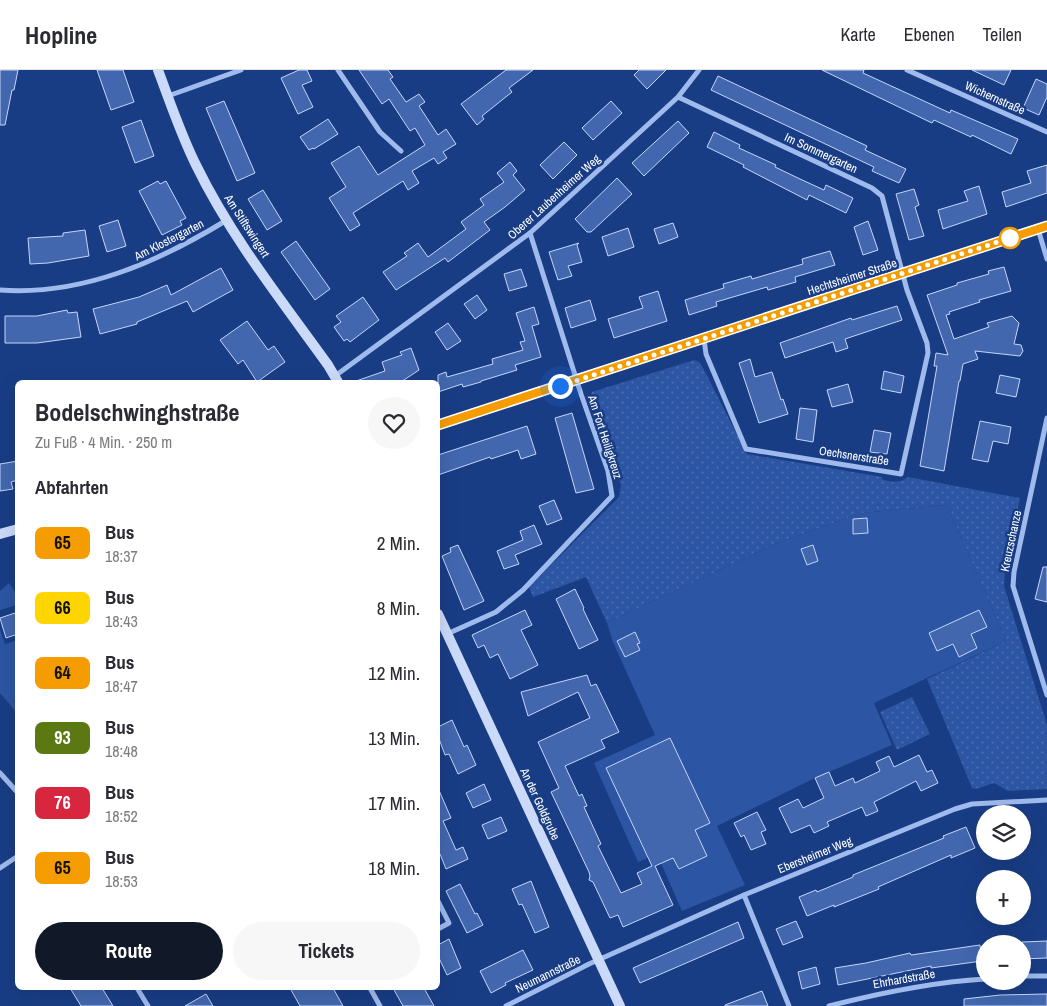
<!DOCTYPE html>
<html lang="de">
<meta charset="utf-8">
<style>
:root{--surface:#fff;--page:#f7f7f7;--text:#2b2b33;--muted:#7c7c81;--line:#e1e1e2;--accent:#111827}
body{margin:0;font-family:"Archivo Narrow",sans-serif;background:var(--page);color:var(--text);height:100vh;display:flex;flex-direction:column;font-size:19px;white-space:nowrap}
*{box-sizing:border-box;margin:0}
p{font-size:16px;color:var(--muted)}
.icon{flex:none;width:28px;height:28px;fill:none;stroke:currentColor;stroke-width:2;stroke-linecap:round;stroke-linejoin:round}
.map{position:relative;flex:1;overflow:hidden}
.side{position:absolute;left:15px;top:310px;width:425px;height:610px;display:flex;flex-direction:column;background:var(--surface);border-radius:8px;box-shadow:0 5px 20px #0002}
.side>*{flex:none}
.badge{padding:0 10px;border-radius:8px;font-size:18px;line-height:32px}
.controls{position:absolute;left:976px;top:735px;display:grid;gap:10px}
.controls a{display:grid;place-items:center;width:55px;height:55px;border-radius:50%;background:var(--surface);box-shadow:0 5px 20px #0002;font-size:25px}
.you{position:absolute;width:25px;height:25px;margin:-12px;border:4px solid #fff;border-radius:50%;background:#1a73e8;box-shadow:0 0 0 8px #1a73e833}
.map>.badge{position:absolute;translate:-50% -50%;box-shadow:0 0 0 2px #fff}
h2{padding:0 20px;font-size:19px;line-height:45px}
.round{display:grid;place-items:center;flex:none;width:52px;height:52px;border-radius:26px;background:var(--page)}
.overview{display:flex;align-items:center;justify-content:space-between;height:85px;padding:0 20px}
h1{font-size:24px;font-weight:700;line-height:38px}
.button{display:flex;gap:10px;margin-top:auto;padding:10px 20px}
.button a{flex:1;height:58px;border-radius:30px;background:var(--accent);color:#fff;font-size:20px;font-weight:700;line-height:58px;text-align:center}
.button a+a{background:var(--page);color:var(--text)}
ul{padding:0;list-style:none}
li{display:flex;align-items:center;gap:15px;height:65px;padding:0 20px}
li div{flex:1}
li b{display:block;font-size:19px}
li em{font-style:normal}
li .badge{min-width:55px;font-weight:700;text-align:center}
header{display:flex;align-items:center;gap:30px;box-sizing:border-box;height:70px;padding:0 25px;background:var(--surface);border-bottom:1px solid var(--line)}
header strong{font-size:24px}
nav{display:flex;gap:28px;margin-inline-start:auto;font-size:18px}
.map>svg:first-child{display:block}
.green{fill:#2c55a3}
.park{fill:url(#park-dots)}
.building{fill:#4267ae;stroke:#c4d6f9}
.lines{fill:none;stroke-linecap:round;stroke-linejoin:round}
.street{stroke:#9fbaec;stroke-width:5}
.secondary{stroke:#cbdaf9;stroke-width:10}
.line-casing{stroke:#fff;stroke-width:11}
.line{stroke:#f59c00;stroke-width:8}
.walk{stroke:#fff;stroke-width:5;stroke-dasharray:0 9}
.stop-dot{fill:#fff;stroke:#f59c00;stroke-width:2.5}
.labels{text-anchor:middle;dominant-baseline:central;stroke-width:5;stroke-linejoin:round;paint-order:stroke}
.street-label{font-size:12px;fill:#fff;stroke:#193d85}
</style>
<header>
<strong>Hopline</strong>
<nav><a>Karte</a><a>Ebenen</a><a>Teilen</a></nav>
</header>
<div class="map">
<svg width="1047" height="936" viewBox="0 0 1047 936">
<defs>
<pattern id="park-dots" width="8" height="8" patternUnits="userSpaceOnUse" patternTransform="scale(1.25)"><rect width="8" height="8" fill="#2c55a3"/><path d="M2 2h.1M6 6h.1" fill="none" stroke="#4c6eb1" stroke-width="1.8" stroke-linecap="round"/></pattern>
</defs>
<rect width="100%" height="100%" fill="#193d85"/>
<g class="green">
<polygon points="947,435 1006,571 874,633 892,675 815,708 717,756 745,815 682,841 657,784 638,792 594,693 655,665 613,572 607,553 775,474 861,443"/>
<polygon points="9,513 15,522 17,535 0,540 0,521"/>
<polygon points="0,559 5,574 17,570 17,643 0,623"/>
</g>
<g class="park">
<path d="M694 290 699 292 702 296 747 384 882 407V409C891 413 900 413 908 407L1020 428 1005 502 1004 516 1047 655V719L1008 721 994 713 976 719 972 718 927 609 1006 571 947 435 861 443 775 474 607 553 586 507 533 527 529 517 619 427 621 415 591 326 592 322Z"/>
<polygon points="912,627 930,664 897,680 880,642"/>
</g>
<g class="building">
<polygon points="0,0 18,0 14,20 12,20 5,55 0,55"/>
<polygon points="97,0 123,0 134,32 111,40"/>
<polygon points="299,0 307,0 312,11 302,15 313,37 298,44 281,8"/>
<polygon points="359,0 388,0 393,7 390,9 406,32 419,24 425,32 419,36 438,65 446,59 456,74 443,82 447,88 438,94 434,88 412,101 419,113 408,120 403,111 353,143 360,155 350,161 329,128 346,117 331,93 359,76 378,105 425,75 415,58 410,61 389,29 382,34"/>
<polygon points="506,0 533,0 509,18 512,22 482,46 484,49 477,55 461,34"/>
<polygon points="639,0 666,0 647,19 634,5"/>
<polygon points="822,0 864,0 863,3 950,43 951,40 1018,69 1011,84 972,65 971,67 934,50 932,53"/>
<polygon points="972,0 1011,0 1004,15"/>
<polygon points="718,6 867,76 865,80 906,99 899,113 872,101 874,97 711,20"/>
<polygon points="1036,9 1047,14 1047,27 1039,45 1023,38"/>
<polygon points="224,31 255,103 237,111 206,38"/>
<polygon points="611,31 622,43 593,70 582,58"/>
<polygon points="328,49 338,64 314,79 313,78 309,80 300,67"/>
<polygon points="141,50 154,86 135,93 122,57"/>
<polygon points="678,51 689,63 644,106 632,93"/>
<polygon points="714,62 740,75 739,78 776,95 775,97 800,109 824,120 826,115 853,128 846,143 809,125 807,130 743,97 744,95 707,77"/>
<polygon points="564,72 577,85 553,109 540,95"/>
<polygon points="510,92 517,101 513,105 525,120 505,137 484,152 490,160 448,192 445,188 396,220 383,202 407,186 404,183 418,173 428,187 466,159 461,152 484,135 480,129 504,112 497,103"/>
<polygon points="1047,95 1047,123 1006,137 1002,122 1031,113 1027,101"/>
<polygon points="617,108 632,124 591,162 587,162 575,149"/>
<polygon points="158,111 160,114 166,111 186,148 180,151 182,155 162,165 139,121"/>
<polygon points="979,116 987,144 943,159 938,140 968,131 964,121"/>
<polygon points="914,119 919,135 915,137 924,166 909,170 896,124"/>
<polygon points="263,120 282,151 267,160 248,129"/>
<polygon points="118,150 126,176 107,182 99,156"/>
<polygon points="868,151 878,180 863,185 854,157"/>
<polygon points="673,153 678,167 659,174 654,159"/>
<polygon points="628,158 634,177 608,186 602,167"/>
<polygon points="85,160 89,186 48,193 30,194 28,168 63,166 63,163"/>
<polygon points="296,171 330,219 315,230 281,182"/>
<polygon points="579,173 577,175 582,192 568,196 572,206 558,210 549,182"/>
<polygon points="830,181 835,195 795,207 796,212 768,220 767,217 716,232 717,236 689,245 685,230 724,218 723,214 751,206 752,209 803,194 802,189"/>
<polygon points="1004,197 1011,221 979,230 980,232 949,242 950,244 946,245 954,269 989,257 987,253 1012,246 1019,253 1014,274 1021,275 1023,281 1020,286 975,281 978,289 963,294 960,311 959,311 944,401 920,396 937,296 934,296 936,283 948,285 927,225 957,215 957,213 989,204 988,201"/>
<polygon points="221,198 233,220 193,242 187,231 137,252 137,254 100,264 93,239 139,227 167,215 171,225"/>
<polygon points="521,199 527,216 509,221 504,204"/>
<polygon points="658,221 667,251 614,268 608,249 643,238 639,227"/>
<polygon points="477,225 487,240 475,249 464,234"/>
<polygon points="363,227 379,250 350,272 347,269 344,271 334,257 341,252 336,246"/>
<polygon points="590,230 596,250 571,258 565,238"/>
<polygon points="897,236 902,250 845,269 848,278 836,282 833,272 785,288 780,273 851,248 852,250"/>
<polygon points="534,237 539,254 532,256 541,287 515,295 517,300 481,311 481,312 463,317 462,314 438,322 438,305 446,302 447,307 493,294 492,289 523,280 520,272 525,271 516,243"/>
<polygon points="67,240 68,243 77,242 81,267 37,273 5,273 5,246 37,246"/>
<polygon points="247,251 268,280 274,276 285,292 257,312 243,290 238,294 220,270"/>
<polygon points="448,253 461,271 447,280 435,262"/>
<polygon points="411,278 419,300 401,312 356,312 356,311 385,301 382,292 402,285 400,282"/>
<polygon points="750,289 755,307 772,302 781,330 783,329 788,344 759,353 739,293"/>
<polygon points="884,301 904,306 901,323 881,319"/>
<polygon points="1000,305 1020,309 1016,327 996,323"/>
<polygon points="848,314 853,332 832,337 827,320"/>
<polygon points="800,338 817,340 813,372 796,369"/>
<polygon points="572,343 594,419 576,423 555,348"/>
<polygon points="980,351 1011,357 1008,374 993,371 988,392 972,389"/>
<polygon points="527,356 536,384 521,389 518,380 491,389 490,387 438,405 438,385"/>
<polygon points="874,360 891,363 887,384 870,382"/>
<polygon points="18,391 18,410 11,412 13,419 0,421 0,394"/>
<polygon points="554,430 562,449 547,455 539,436"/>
<polygon points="867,448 868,463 853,464 853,449"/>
<polygon points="534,455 542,474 515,485 519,494 504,499 497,481 523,470 520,461"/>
<polygon points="458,475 484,531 464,540 442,486 451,482 450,478"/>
<polygon points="813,475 818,491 807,495 801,479"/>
<polygon points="1043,497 1047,497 1047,532 1035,529"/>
<polygon points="575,519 584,538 583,539 598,570 579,579 556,529"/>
<polygon points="525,540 532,555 521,560 538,595 510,609 498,584 490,588 484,575 478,578 472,565"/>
<polygon points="979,540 987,557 971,564 977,578 959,587 953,574 937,581 929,563"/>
<polygon points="18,542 18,564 6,568 0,548"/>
<polygon points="635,562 640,573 637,574 640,580 625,587 617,571"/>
<polygon points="587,605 591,616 596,614 619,662 601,670 605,678 565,696 579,726 582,724 587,736 584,737 601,774 598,776 621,823 642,814 637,803 652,796 606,698 670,668 710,753 695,760 707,786 679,799 673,788 655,796 673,835 623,857 618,845 610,848 593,812 589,810 590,806 589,802 551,722 559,718 538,672 590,648 578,622 528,646 521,622"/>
<polygon points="452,650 464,677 467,675 476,695 458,704 449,684 445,685 438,666 438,657"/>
<polygon points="919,685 927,702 932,700 938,713 921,721 916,711 874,732 878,741 866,746 862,737 827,752 829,756 814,763 810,755 791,763 779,738 798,729 803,738 824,728 815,708 829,702 835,716 853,708 855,713 880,701 876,692 889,686 894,697"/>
<polygon points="484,714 491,730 473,738 466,723"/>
<polygon points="438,718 451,748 443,751 456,780 463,777 468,789 446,799 440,784 438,785"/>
<polygon points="757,742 766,760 761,762 766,774 751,780 744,765 741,767 734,753"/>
<polygon points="501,747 507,761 488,769 482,755"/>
<polygon points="966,757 975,778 951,788 951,785 878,817 879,819 834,837 834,835 807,846 799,827 816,820 817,822 853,807 853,805 944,768 943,766"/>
<polygon points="531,811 549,857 535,863 522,834 519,835 512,819"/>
<polygon points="460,814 475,844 477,843 483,855 467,863 446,821"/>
<polygon points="796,851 803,867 783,875 776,859"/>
<polygon points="738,852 744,868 640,913 633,898"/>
<polygon points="449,869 461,898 447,905 438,886 438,875"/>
<polygon points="1047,871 1047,888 1022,889 1022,872"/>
<polygon points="980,875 982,891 931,898 931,896 838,915 835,898 866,893 910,883 911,885"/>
<polygon points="523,880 533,900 505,913 506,915 491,923 480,901"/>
<polygon points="816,897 820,914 802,919 798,902"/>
<polygon points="70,918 102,918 113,936 81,936"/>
<polygon points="290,918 333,918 343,936 300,936"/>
<polygon points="393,918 424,918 434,936 403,936"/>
<polygon points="762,921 768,936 725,936 725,935"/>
<polygon points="206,924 213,936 185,936"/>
<polygon points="1047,924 1047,936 964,936 964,929 1000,925"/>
</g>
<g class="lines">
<g class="street">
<polyline points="338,0 380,62 401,81"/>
<polyline points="907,0 1047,62"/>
<polyline points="168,26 241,0"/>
<polyline points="678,27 872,118 882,126 907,220 927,273 928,283 901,404 746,379 706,284 704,269"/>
<polyline points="1038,159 1047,189"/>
<path d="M0 220C82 226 158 192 227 150"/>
<polyline points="335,306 530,163 678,27 699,0"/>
<polyline points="1047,348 1014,502 1013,516 1047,625"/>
<polyline points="447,564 496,542 523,520 612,426 608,401 581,324 530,163"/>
<polyline points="0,703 18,723"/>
<polyline points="0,798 18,786"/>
<polyline points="744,825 789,936"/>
<polyline points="438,831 449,853 438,859"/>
<polyline points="1022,906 1047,906"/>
<polyline points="137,918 148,936"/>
<polyline points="370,918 380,936"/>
<polyline points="506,936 589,894 744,825 955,739 972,734 1047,730"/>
<path d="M829 936C880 923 932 912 985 909"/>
</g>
<g class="secondary">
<path d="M158 0C170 32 181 65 196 95 231 167 282 231 328 295L338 312"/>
<polyline points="438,355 1047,156"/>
<polyline points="0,464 18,459"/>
<polyline points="438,544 620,936"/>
</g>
</g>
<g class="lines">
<g class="line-casing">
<polyline id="line" points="438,355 1047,156"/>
</g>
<use href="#line" class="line"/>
<polyline class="walk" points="560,316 1010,168"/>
</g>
<circle class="stop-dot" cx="1010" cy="168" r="10"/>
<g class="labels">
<g class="street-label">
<text transform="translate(995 28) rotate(24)">Wichernstraße</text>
<text transform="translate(821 83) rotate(25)">Im Sommergarten</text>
<text transform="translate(554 127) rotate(-42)">Oberer Laubenheimer Weg</text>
<text transform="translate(247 156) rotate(57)">Am Stiftswingert</text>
<text transform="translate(169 170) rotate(-27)">Am Klostergarten</text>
<text transform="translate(852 207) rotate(-18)">Hechtsheimer Straße</text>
<text transform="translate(605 367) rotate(72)">Am Fort Heiligkreuz</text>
<text transform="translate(854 386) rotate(9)">Oechsnerstraße</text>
<text transform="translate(1011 471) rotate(-78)">Kreuzschanze</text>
<text transform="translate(540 734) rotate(65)">An der Goldgrube</text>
<text transform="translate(815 785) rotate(-22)">Ebersheimer Weg</text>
<text transform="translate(548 904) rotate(-26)">Neumannstraße</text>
<text transform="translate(904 909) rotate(-10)">Ehrhardstraße</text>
</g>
</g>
</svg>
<div class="controls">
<a><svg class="icon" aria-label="layers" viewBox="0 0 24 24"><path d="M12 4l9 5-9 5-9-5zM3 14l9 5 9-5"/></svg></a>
<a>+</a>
<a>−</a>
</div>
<div class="you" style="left:560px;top:316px"></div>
<section class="side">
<div class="overview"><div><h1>Bodelschwinghstraße</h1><p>Zu Fuß · 4 Min. · 250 m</p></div><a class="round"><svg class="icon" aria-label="heart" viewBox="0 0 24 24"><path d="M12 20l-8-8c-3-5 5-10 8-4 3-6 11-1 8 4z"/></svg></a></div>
<h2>Abfahrten</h2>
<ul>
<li><span class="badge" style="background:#f59c00;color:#111">65</span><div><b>Bus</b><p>18:37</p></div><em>2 Min.</em></li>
<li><span class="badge" style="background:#ffd500;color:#111">66</span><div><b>Bus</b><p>18:43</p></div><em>8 Min.</em></li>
<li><span class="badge" style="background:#f59c00;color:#111">64</span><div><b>Bus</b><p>18:47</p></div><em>12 Min.</em></li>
<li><span class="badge" style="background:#5b7813;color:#fff">93</span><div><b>Bus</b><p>18:48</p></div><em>13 Min.</em></li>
<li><span class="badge" style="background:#d7263d;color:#fff">76</span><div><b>Bus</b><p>18:52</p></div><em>17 Min.</em></li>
<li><span class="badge" style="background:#f59c00;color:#111">65</span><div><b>Bus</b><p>18:53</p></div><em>18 Min.</em></li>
</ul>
<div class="button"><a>Route</a><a>Tickets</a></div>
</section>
</div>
